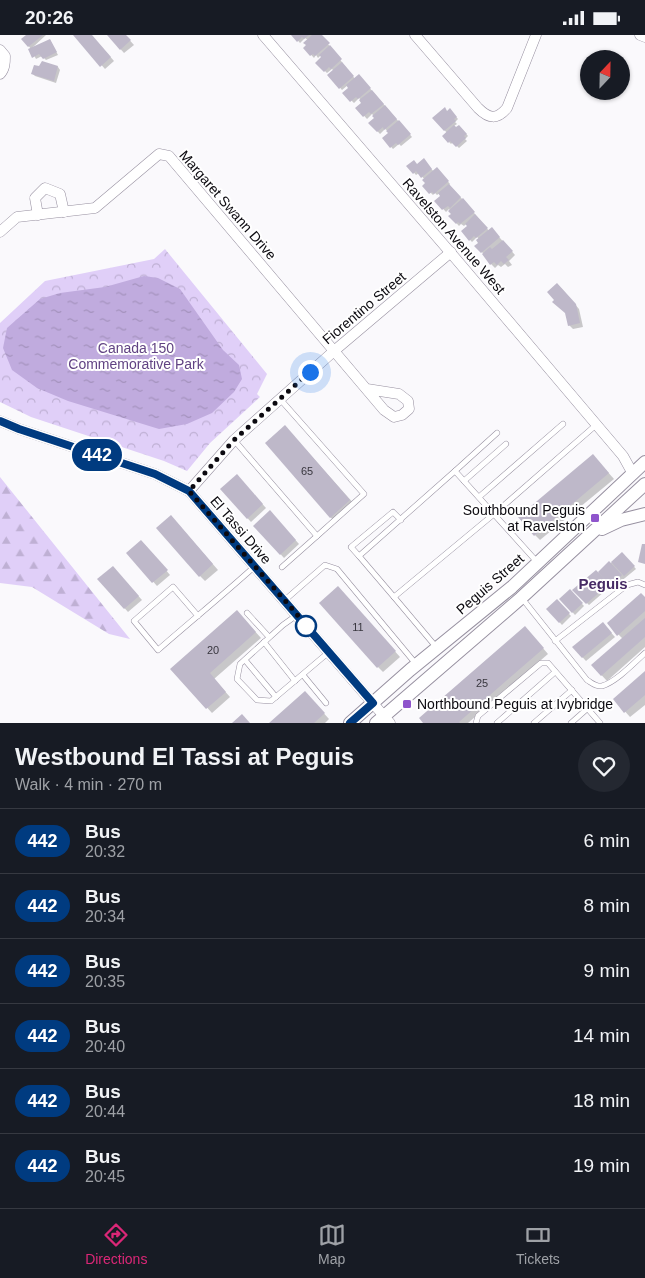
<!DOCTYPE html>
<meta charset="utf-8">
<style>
:root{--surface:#171b24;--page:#242831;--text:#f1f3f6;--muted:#9ea1a6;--line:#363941;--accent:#db2777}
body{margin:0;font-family:Helvetica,sans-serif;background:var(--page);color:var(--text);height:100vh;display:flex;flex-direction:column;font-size:19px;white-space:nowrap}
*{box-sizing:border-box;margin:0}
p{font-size:16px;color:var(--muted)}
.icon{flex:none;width:28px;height:28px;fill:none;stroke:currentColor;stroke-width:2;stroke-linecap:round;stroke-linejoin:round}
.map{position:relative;height:688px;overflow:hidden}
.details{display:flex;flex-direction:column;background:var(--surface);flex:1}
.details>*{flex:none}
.badge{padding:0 10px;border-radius:16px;font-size:18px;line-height:32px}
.needle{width:32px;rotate:22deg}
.tools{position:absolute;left:580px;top:15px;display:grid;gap:10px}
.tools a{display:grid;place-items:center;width:50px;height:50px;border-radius:50%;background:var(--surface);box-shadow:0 1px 4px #0004;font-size:25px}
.you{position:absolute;width:25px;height:25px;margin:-12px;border:4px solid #fff;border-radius:50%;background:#1a73e8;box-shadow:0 0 0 8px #1a73e833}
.map>.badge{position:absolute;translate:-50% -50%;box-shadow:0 0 0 2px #fff}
.round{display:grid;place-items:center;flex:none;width:52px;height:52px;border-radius:26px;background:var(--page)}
.summary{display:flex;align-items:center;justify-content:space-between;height:85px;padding:0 15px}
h1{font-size:24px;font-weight:700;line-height:38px}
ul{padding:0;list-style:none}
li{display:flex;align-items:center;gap:15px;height:65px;padding:0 15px;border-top:1px solid var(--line)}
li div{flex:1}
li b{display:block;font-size:19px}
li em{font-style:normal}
li .badge{min-width:55px;font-weight:700;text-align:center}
.status{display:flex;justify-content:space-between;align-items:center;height:35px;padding:0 25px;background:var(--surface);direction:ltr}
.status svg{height:14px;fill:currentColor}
.tab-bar{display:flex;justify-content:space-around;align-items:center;height:70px;border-top:1px solid var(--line);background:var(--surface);font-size:14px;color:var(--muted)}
.tab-bar a{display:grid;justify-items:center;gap:2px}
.tab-bar .on{color:var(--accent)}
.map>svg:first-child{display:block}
.forest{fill:url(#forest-firs)}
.park{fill:url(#park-crowns)}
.water{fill:url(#water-ripples)}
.shadow{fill:#0003}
.building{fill:#beb8c9}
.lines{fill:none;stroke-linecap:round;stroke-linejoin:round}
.service-casing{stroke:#9790a0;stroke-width:6}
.minor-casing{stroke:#9790a0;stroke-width:11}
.tertiary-casing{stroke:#9790a0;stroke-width:14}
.service{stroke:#fff;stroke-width:5}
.minor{stroke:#fff;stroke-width:10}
.tertiary{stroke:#fff;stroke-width:12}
.line-casing{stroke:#fff;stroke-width:11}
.line{stroke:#003b80;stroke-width:8}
.walk{stroke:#0c0a10;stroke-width:5;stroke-dasharray:0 9}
.poi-dot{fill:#8f55cc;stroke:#fff;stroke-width:2}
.stop-dot{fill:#fff;stroke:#003b80;stroke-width:2.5}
.labels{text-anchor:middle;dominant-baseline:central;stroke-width:4;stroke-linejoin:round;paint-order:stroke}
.number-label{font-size:11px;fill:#38363e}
.street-label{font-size:14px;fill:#0c0a10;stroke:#fff}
.park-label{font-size:14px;fill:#614383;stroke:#fff}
.poi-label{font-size:14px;fill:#0c0a10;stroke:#fff;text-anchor:end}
.neighbourhood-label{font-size:15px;font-weight:bold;fill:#472b65;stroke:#fff}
</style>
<div class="status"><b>20:26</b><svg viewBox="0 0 49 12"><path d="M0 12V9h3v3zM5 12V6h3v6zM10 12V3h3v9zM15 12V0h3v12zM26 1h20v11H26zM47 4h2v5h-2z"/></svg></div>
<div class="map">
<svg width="645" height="688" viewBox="0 0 645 688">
<defs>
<pattern id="forest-firs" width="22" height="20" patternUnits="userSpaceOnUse" patternTransform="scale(1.25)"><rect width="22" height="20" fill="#e0cff8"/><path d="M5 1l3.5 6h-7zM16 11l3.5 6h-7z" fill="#bfb0d4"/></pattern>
<pattern id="park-crowns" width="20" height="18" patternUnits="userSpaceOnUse" patternTransform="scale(1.25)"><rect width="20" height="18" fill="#e0cff8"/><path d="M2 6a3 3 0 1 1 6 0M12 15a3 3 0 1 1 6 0" fill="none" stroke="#bfb0d4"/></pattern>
<pattern id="water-ripples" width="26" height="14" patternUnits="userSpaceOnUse" patternTransform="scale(1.25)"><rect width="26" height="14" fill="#c0abde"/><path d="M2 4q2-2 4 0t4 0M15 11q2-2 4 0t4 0" fill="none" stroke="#a492bd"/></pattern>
</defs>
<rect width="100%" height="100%" fill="#faf9fc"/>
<polygon class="forest" points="0,442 130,604 109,599 32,552 0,548"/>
<polygon class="park" points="165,214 267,339 257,359 260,362 210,408 187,436 164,426 31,382 0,367 0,288 45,246 154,224"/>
<polygon class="water" points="144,241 158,243 180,254 223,315 239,330 242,344 234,357 212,378 187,389 159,394 68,366 37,353 12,335 3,313 7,293 40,264 60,258 105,252"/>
<g class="shadow">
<polygon points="28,0 46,0 32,13 50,5 58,20 46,25 42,21 36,24 31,14 23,4"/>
<polygon points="75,0 91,0 114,26 105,34"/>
<polygon points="108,0 125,0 134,10 124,18"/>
<polygon points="293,0 321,0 355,44 361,43 412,102 401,111 399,109 393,114 384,104 390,99 388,96 385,94 380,99 370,88 376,83 372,79 367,84 357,73 363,68 361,65 359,63 354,68 344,58 350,53 348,50 342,55 329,40 334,36 332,34 327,38 317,28 323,22 321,20 318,23 316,20 314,23 305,13 307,11 308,5 305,3 300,8"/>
<polygon points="42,28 58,32 60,35 56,48 35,41 32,38 39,33"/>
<polygon points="450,75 458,84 455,87 457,89 454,91 456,94 459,91 468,101 465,104 467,106 459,113 453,107 451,109 443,101 447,98 434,83"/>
<polygon points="424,125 434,137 439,136 450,149 449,150 465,167 489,196 492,194 515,220 509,226 512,230 508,232 505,229 501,232 498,230 495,233 491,229 482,217 479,204 477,202 472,207 462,196 468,191 466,189 464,191 461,189 459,191 450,181 453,179 449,174 446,177 436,166 442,161 440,158 437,160 435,158 433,160 424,151 426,148 425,145 419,138 416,140 408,131 417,131"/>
<polygon points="561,253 579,274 583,292 573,294 569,290"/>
<polygon points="290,397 355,470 336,487 330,482"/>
<polygon points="598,426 614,444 540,505 535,500"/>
<polygon points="237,441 266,473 251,487 222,455"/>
<polygon points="270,477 299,509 284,523 255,491"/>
<polygon points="176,487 218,535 205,546 200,541"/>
<polygon points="145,510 170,540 157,551 128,518"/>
<polygon points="622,518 636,534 614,552 612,550 589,570 574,555 597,539 609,528 610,529"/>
<polygon points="116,536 142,565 128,577 99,544"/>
<polygon points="570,556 584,571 575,580 561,564"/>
<polygon points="343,558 400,622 383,637 378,632"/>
<polygon points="645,564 645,612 607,646 593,631 623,604 608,589"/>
<polygon points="557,566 571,581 562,590 548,574"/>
<polygon points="242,582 261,603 214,644 230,662 212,678 172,634"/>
<polygon points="606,592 615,602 586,626 574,613"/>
<polygon points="530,598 548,619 468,688 425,688"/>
<polygon points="645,638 645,670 630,682 614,664"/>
<polygon points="310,663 329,684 325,688 271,688"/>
</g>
<g class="building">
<polygon points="26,0 43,0 28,12 21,4"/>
<polygon points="73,0 92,0 111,22 100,32"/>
<polygon points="107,0 126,0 131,5 120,15"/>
<polygon points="291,0 309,0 304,4 302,2 297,7"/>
<polygon points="312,0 322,0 330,8 315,21 313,19 310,21 303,13 306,10 303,8"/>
<polygon points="50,4 57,17 43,24 39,19 32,23 28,14"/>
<polygon points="330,10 342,24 331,34 329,32 324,37 315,28 321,22 319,20"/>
<polygon points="42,26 58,31 54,46 31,39 34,30 39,31"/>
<polygon points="342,27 354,41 339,54 327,40"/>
<polygon points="359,39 371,53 358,64 356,62 350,67 342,58 348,53 346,50"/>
<polygon points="372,55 384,69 371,79 369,77 363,82 355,73 361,68 359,65"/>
<polygon points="385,70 397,84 384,95 383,92 377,97 368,88 374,83 372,81"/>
<polygon points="445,72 447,76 450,73 457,82 454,84 456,86 444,96 432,83"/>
<polygon points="399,85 411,99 398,110 396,108 390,113 382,103 388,98 386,96"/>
<polygon points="454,90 456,92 459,90 467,99 464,101 466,103 456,112 450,106 448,108 442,101"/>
<polygon points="424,123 432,134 421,143 416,136 413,139 406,131 414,125 417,129"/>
<polygon points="437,132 449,146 434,159 432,157 429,159 422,151 425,148 422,145"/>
<polygon points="449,149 461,162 450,173 448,171 442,175 434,166 440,161 438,158"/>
<polygon points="463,163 475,177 460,189 458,187 456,189 448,181 451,179 448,176"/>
<polygon points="475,179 488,193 476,203 474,201 469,206 461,196 467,191 465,189"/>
<polygon points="492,192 500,202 481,218 474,211 478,208 476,205"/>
<polygon points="503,205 513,216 506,222 509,225 504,229 501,226 497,230 494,227 490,230 482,219 490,212 492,214"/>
<polygon points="557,248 576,269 580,288 568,291 565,278 552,267 554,265 547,257"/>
<polygon points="285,390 350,465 330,483 265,408"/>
<polygon points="593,419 609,438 534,501 518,482"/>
<polygon points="237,439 263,469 247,484 220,454"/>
<polygon points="270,475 296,505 280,520 253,491"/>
<polygon points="171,480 213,529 199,542 156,493"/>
<polygon points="141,505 168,535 152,548 126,518"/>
<polygon points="642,509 645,509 645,529 638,527"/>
<polygon points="622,517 635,531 624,541 611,527"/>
<polygon points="609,526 622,540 611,551 598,537"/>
<polygon points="113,531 139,561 124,574 97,544"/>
<polygon points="596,535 609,549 586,569 572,555"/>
<polygon points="338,551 396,616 377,633 319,568"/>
<polygon points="570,554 583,568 572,578 559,564"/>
<polygon points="641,558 645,562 645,576 617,601 607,588"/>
<polygon points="557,564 570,578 559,588 546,574"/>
<polygon points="237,575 256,597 210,638 226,657 206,674 170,634"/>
<polygon points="645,583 645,602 601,641 591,630"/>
<polygon points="603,587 612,598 582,623 572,612"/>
<polygon points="525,591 544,613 459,687 460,688 423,688 419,683"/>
<polygon points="645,636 645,660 624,678 613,664"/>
<polygon points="305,656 325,678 314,688 269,688"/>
<polygon points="242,679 250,688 232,688"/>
</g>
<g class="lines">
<g class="service-casing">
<g id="service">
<polyline points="497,398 455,436 538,528"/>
<polyline points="234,405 317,501 364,459 280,364"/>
<polyline points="455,436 359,521 394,562 494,479 596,390"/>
<polyline points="464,446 506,409"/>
<polyline points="479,462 563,389"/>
<polyline points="359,521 351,512 393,477 401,485"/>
<polyline points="282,532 317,501"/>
<polyline points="394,562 437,613"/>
<path d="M521 562 587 645C592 648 596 652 602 651 616 647 634 628 645 618"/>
<polyline points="285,565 325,530 337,534 416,629"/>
<polyline points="247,578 269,602"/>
<polyline points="297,580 283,590 240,629 237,644 257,665 271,666 329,617"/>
<path d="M198 581 173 552 134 586 158 615C190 587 223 560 254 532"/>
<polyline points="555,606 627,550 638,547 645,550"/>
<polyline points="264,607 295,646"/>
<polyline points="245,625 276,662"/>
<polyline points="303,640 326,668"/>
<polyline points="476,688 478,681 541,628 548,628 600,688"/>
<polyline points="497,688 555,637"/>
<polyline points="534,688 572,655"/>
<polyline points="571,688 588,673"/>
</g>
</g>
<g class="minor-casing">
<g id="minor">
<polyline points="263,0 456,224 623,421 633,439"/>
<path d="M415 0 478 73C489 84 497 85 507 73L536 0"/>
<polyline points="640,0 645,2"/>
<path d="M0 15 5 21C5 27 5 34 0 39"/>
<polyline points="38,180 35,163 45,153 60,159 64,177"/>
<polyline points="0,197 17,182 95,173 159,119 169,121 384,375 394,382 402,380 409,374 408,366 399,359 367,354"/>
<polyline points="0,386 19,394 155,439 189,456 390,688"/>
<polyline points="189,456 234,405 334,316 451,217"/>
</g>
</g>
<g class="tertiary-casing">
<g id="tertiary">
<polyline points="602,494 621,485 645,479"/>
<polyline points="350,688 410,635 512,552 645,427"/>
<polyline points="376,688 521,563 645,449"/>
</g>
</g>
<use href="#service" class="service"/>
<use href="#minor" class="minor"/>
<use href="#tertiary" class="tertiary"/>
</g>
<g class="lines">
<g class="line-casing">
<polyline id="line" points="0,386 19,394 155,439 189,456 373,668 350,688"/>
</g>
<use href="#line" class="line"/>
<polyline class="walk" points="306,591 308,592 189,456 234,405 310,337"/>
</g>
<g class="poi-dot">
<rect x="590" y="478" width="10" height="10" rx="2.5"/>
<rect x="402" y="664" width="10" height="10" rx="2.5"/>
</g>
<circle class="stop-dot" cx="306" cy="591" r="10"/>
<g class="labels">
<g class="number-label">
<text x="307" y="436">65</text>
<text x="358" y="592">11</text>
<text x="213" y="615">20</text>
<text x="482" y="648">25</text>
</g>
<g class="street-label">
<text transform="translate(228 170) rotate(49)">Margaret Swann Drive</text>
<text transform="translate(454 201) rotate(49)">Ravelston Avenue West</text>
<text transform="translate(364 273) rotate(-40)">Fiorentino Street</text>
<text transform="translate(241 495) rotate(49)">El Tassi Drive</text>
<text transform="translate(490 549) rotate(-41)">Peguis Street</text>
</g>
<g class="park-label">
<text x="136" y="313">Canada 150<tspan x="136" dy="16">Commemorative Park</tspan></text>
</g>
<g class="poi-label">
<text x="585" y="475">Southbound Peguis<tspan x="585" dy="16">at Ravelston</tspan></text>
<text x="417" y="669" text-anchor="start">Northbound Peguis at Ivybridge</text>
</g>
<g class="neighbourhood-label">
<text x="603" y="548">Peguis</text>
</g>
</g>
</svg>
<div class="tools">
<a><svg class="needle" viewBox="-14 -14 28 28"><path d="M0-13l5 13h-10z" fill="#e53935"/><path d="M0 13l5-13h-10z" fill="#9ea1a6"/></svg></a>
</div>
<div class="you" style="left:310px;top:337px"></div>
<b class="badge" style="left:97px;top:420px;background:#003b80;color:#fff">442</b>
</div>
<section class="details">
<div class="summary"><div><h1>Westbound El Tassi at Peguis</h1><p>Walk · 4 min · 270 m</p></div><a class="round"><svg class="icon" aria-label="heart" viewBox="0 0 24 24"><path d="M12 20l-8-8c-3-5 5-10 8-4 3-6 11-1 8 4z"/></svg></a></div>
<ul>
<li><span class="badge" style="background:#003b80;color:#fff">442</span><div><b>Bus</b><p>20:32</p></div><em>6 min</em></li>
<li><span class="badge" style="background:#003b80;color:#fff">442</span><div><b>Bus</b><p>20:34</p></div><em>8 min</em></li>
<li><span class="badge" style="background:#003b80;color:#fff">442</span><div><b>Bus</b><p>20:35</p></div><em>9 min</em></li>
<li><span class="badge" style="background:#003b80;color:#fff">442</span><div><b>Bus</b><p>20:40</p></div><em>14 min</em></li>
<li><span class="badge" style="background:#003b80;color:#fff">442</span><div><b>Bus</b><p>20:44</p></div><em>18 min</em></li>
<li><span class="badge" style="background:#003b80;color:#fff">442</span><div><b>Bus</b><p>20:45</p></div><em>19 min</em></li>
</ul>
</section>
<nav class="tab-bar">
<a class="on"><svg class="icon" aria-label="directions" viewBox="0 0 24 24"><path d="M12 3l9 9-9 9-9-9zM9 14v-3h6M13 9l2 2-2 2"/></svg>Directions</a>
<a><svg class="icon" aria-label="map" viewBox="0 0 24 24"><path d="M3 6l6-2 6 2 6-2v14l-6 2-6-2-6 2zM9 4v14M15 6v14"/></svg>Map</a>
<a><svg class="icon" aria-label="tickets" viewBox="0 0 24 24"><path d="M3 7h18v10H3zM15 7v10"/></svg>Tickets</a>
</nav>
